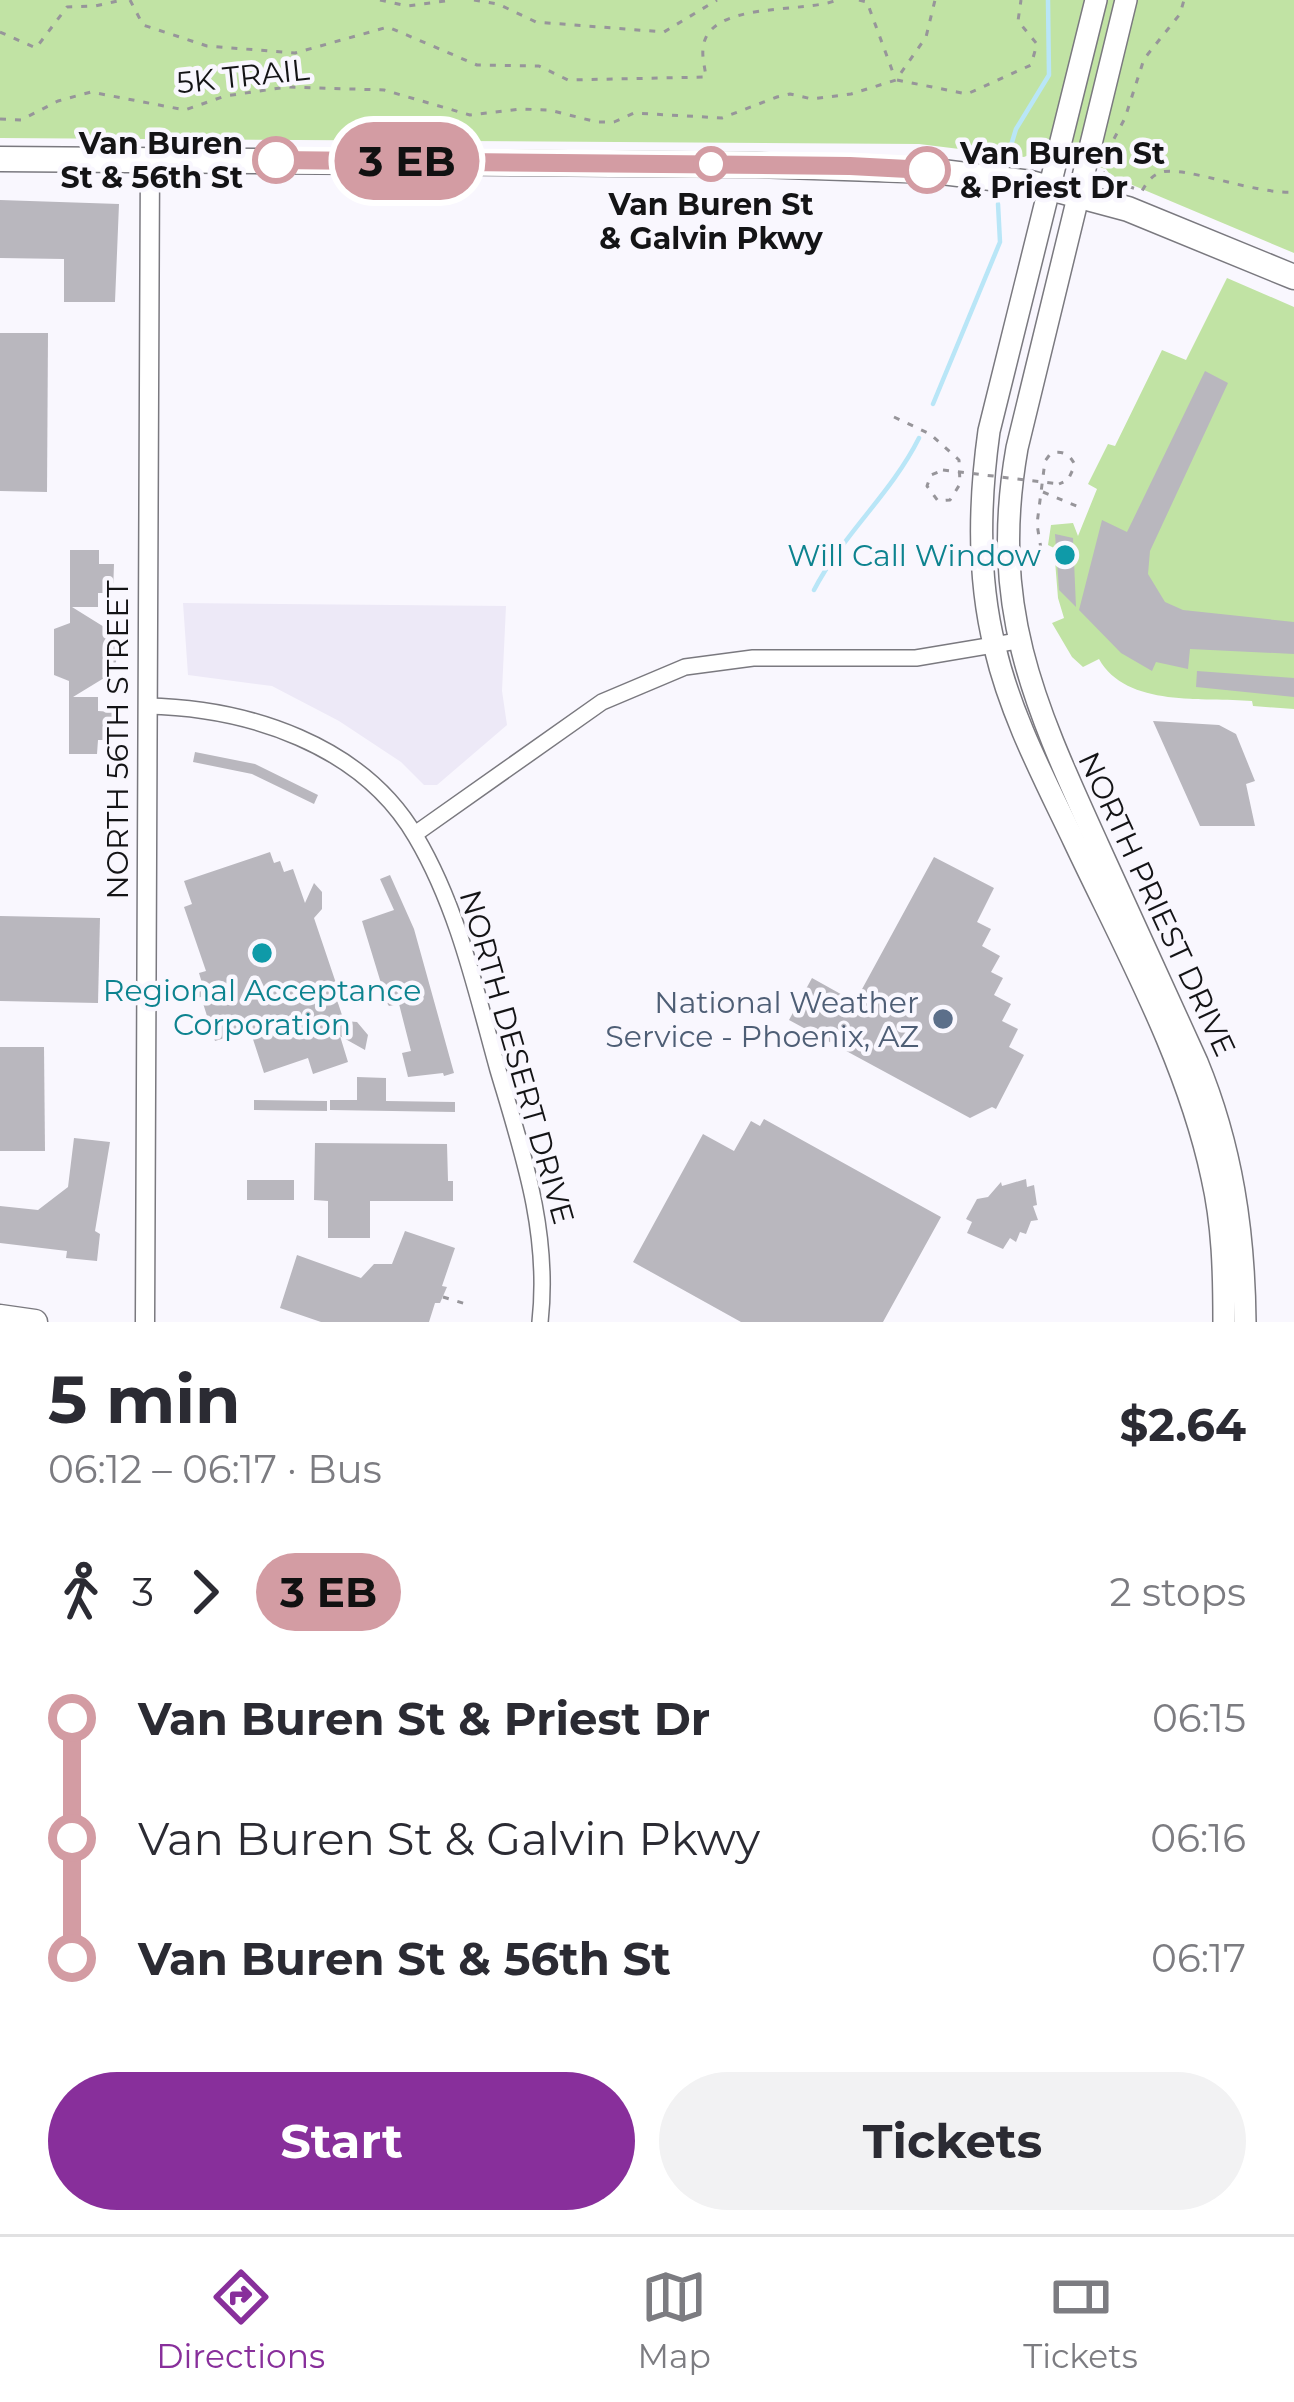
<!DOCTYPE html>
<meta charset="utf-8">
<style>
:root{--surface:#fff;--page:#f2f2f3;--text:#2b2b33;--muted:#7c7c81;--line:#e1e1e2;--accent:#882f9b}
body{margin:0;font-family:Montserrat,sans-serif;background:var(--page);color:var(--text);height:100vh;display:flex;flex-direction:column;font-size:45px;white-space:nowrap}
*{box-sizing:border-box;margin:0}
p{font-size:39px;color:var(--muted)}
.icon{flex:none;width:66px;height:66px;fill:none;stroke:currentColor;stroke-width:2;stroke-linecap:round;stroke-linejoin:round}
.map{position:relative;height:1322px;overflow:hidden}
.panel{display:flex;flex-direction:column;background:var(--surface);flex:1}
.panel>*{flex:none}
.badge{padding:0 24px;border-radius:39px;font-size:42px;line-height:78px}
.map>.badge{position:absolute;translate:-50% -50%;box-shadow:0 0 0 6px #fff}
.legs{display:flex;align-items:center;gap:18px;height:132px;padding:0 48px;font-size:39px}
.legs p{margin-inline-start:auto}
.head{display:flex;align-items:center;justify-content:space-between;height:204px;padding:0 48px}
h1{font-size:66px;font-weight:700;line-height:90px}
.action{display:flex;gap:24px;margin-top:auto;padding:24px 48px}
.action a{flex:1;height:138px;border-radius:72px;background:var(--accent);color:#fff;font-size:48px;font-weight:700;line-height:138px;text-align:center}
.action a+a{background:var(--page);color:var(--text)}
ul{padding:0 48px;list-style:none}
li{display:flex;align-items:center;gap:42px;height:120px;font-size:45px}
li i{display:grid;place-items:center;width:18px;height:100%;margin:0 15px;background:currentColor}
li i::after{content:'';width:30px;height:30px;margin:-15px;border:9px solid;border-radius:50%;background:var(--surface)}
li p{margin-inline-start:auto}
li:first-child i{background:linear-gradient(#0000 50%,currentColor 0)}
li:last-child i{background:linear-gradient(currentColor 50%,#0000 0)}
.menu{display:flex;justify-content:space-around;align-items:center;height:168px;border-top:3px solid var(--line);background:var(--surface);font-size:33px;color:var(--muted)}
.menu a{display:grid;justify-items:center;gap:6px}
.menu .on{color:var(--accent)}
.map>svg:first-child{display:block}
.built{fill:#ede9f7}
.green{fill:#c1e3a4}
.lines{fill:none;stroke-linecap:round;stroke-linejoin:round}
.stream{stroke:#b9e6f7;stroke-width:4.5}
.building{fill:#b9b7be}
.minor-casing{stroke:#7a797f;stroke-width:18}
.tertiary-casing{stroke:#7a797f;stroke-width:21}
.secondary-casing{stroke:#7a797f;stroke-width:24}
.primary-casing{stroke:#7a797f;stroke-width:27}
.path{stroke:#97959a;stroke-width:3;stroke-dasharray:6 9;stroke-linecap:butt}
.minor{stroke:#fff;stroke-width:15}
.tertiary{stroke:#fff;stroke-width:18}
.secondary{stroke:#fff;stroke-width:21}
.primary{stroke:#fff;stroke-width:24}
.path-bridge{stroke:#97959a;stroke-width:3;stroke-dasharray:6 9;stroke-linecap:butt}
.line-1-casing{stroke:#fff;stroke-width:27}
.line-1{stroke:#d39ca3;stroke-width:18}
.stop-1-dot{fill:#fff;stroke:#d39ca3;stroke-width:6}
.culture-dot{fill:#0f9aa8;stroke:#f9f7fe;stroke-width:4.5}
.service-dot{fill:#5c6f8a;stroke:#f9f7fe;stroke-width:4.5}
.labels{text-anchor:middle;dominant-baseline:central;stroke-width:9;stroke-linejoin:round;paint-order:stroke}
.street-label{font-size:30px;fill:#141416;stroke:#f9f7fe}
.stop-label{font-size:30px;font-weight:bold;fill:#141416;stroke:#f9f7fe;text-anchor:end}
.culture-label{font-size:30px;fill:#0d838f;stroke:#f9f7fe;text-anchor:end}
.service-label{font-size:30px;fill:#4e5e75;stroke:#f9f7fe;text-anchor:end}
</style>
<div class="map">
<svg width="1294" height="1322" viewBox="0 0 1294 1322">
<rect width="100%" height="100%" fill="#f9f7fe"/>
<polygon class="built" points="183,603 506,606 502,691 507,725 437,785 424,785 401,762 339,721 272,686 188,675"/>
<g class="green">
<polygon points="0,0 1294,0 1294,253 1111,176 1106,169 1038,151 1024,157 919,144 0,138"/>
<path d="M1227 278 1294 307V709L1253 706 1252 701C1205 697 1126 708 1099 659L1083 667 1072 657 1052 623 1064 618 1058 598 1054 548 1048 545 1051 525 1073 523 1078 536 1097 489 1088 484 1108 444 1115 446 1162 350 1186 360Z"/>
</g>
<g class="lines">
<g class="stream">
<polyline points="1009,152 1016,129 1049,75 1048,0"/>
<polyline points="933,404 1000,242 998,204"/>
<path d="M814 590C843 534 891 494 919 438"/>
</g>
</g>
<g class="building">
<polygon points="0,200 119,204 115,302 64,302 64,259 0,258"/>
<polygon points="0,333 48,333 47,492 0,491"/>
<polygon points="1205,371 1228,383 1150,551 1148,574 1165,602 1183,610 1294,622 1294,654 1190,649 1188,669 1156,662 1152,671 1121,653 1079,610 1102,520 1127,532"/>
<polygon points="1055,534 1073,538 1076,607 1059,590"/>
<polygon points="70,550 99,550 99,564 114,564 113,593 98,593 98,607 72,607 109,630 117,647 116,662 109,675 73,697 98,697 98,711 113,712 112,740 98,740 97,754 69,754 69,681 54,675 54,629 70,623"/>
<polygon points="1197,671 1294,678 1294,697 1196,687"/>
<polygon points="1153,721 1219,725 1236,734 1255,781 1246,784 1255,826 1200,826"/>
<polygon points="195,752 255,764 318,795 314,804 252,774 193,762"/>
<polygon points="270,852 274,863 280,861 284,872 293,869 305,903 314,883 322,892 322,909 314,918 341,998 337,1000 344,1021 357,1022 368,1035 365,1050 340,1036 348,1062 313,1074 308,1058 264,1073 250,1030 215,1041 201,997 195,998 191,986 202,983 199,973 206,971 184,907 192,904 184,881"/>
<polygon points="934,857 994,888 977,922 991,929 982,946 1000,956 991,972 1003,978 994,995 1011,1004 1002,1021 1018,1029 1009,1047 1024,1055 996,1109 992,1107 970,1118 789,1020 812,978 855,1002"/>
<polygon points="390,875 414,929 454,1073 444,1076 443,1073 408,1077 402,1053 411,1051 399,1004 389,1006 387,1003 362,921 394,910 380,879"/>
<polygon points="0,916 100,918 98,1003 0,1001"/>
<polygon points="0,1047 44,1047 45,1151 0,1151"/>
<polygon points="357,1077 386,1078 386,1101 455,1102 455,1112 330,1110 330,1100 357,1100"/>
<polygon points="254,1100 327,1101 327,1111 254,1110"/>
<polygon points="764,1119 941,1217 883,1322 741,1322 633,1262 703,1134 734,1151 751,1121 760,1126"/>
<polygon points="74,1138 110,1142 95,1231 100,1234 97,1261 66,1258 67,1251 0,1243 0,1206 38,1210 68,1187"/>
<polygon points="315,1143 447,1144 448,1181 453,1181 453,1201 370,1201 370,1238 328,1238 328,1201 314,1200"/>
<polygon points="1026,1179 1027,1187 1034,1185 1037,1205 1033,1206 1038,1220 1031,1221 1026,1234 1020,1232 1016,1242 1010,1238 1003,1249 967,1233 972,1222 966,1219 977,1199 988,1197 1001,1182 1002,1186"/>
<rect x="247" y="1180" width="47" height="20"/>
<polygon points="405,1231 455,1248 442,1286 447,1287 440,1303 435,1303 429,1322 321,1322 280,1308 297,1255 361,1278 374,1264 392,1264"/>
</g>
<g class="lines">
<g class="minor-casing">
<g id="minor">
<path d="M147 706C247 708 362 744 416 837 458 908 476 991 498 1070 523 1154 550 1233 540 1322"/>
<polyline points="415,834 602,702 685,667 753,658 916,658 1018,641"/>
</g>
</g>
<g class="tertiary-casing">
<polyline id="tertiary" points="145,1322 150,159"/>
</g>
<g class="secondary-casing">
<g id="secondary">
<path d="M1096 0 989 431C979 503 977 577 995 648 1011 716 1044 778 1074 841 1125 949 1187 1060 1212 1177 1223 1225 1224 1273 1224 1322"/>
<path d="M1126 0 1017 448C989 608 1034 704 1098 845 1131 917 1164 990 1197 1062 1232 1147 1244 1231 1245 1322"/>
</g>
</g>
<g class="primary-casing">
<g id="primary">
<polyline points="0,159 756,165 934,171 1031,183 1128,209 1294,277"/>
<polyline points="0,1317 35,1322"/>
</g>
</g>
<g class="path">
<path d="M130 0 143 25 207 46 295 53 388 27 477 65 539 66 568 80 706 77C705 68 702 58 703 49 706 0 804 14 837 0"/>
<polyline points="380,0 407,6 453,0"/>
<polyline points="474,0 498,4 536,22 664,32 717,0"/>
<polyline points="859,0 867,2 895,78"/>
<polyline points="0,32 36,48 67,7 95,6 122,0"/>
<polyline points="897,80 967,94 1031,65 1037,44 1018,21 1021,0"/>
<polyline points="0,119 21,120 58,101 91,92 185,110 225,96 287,87 384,90 470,115 521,109 549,110 597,122 614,122 634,113 722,118 777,97 790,94 812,99 851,94 896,80 926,37 935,0"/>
<polyline points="1107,152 1125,118 1144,59 1180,14 1184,0"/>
<path d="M1103 172 1110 180 1142 191C1147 182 1152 175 1162 172 1186 166 1257 195 1294 192"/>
<polyline points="894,417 930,434 959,460 960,484 950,500 938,501 927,486 931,475 943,470"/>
<polyline points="1043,492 1079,507"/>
<path d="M1041 549 1037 524 1045 461 1051 453C1063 451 1069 453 1075 465L1068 480 1059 484"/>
<polyline points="443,1297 466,1304"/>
</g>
<use href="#minor" class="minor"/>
<use href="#tertiary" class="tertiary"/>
<use href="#secondary" class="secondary"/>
<use href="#primary" class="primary"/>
<polyline class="path-bridge" points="943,470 1059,484"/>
</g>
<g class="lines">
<g class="line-1-casing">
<polyline id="line-1" points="276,160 850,166 927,170"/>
</g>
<use href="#line-1" class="line-1"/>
</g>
<g class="stop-1-dot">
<circle cx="276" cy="160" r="21"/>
<circle cx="711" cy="164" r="15"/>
<circle cx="927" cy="170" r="21"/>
</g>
<g class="culture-dot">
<circle cx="1065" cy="555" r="12"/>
<circle cx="262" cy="953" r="12"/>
</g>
<circle class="service-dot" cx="943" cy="1019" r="12"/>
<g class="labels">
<g class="street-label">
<text transform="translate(243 76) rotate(-6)">5K TRAIL</text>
<text transform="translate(117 740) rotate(-90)">NORTH 56TH STREET</text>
<text transform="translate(1157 904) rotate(65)">NORTH PRIEST DRIVE</text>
<text transform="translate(517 1057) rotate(74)">NORTH DESERT DRIVE</text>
</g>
<g class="stop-label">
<text x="243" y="143">Van Buren<tspan x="243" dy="34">St &amp; 56th St</tspan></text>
<text x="960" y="153" text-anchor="start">Van Buren St<tspan x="960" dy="34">&amp; Priest Dr</tspan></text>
<text x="711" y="204" text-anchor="middle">Van Buren St<tspan x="711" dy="34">&amp; Galvin Pkwy</tspan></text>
</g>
<g class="culture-label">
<text x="1041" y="555">Will Call Window</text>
<text x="262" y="990" text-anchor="middle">Regional Acceptance<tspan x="262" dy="34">Corporation</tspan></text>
</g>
<g class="service-label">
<text x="919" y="1002">National Weather<tspan x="919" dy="34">Service - Phoenix, AZ</tspan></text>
</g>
</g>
</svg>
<b class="badge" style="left:407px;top:161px;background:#d39ca3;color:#111">3 EB</b>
</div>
<section class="panel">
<div class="head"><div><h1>5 min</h1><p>06:12 – 06:17 · Bus</p></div><b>$2.64</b></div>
<div class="legs"><svg class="icon" aria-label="walk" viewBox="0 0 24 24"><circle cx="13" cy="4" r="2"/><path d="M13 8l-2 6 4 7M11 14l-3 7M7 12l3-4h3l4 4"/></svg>3<svg class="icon" aria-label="forward" viewBox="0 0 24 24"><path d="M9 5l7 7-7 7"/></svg><b class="badge" style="background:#d39ca3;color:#111">3 EB</b><p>2 stops</p></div>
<ul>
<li><i style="color:#d39ca3"></i><b>Van Buren St &amp; Priest Dr</b><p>06:15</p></li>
<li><i style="color:#d39ca3"></i><span>Van Buren St &amp; Galvin Pkwy</span><p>06:16</p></li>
<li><i style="color:#d39ca3"></i><b>Van Buren St &amp; 56th St</b><p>06:17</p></li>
</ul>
<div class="action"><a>Start</a><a>Tickets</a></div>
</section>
<nav class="menu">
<a class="on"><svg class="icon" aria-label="directions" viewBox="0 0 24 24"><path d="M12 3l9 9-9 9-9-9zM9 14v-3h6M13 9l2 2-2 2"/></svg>Directions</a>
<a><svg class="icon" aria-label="map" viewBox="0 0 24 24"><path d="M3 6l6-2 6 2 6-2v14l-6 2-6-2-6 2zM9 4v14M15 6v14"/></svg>Map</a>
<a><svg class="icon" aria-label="tickets" viewBox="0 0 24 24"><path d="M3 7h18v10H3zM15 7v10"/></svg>Tickets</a>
</nav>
